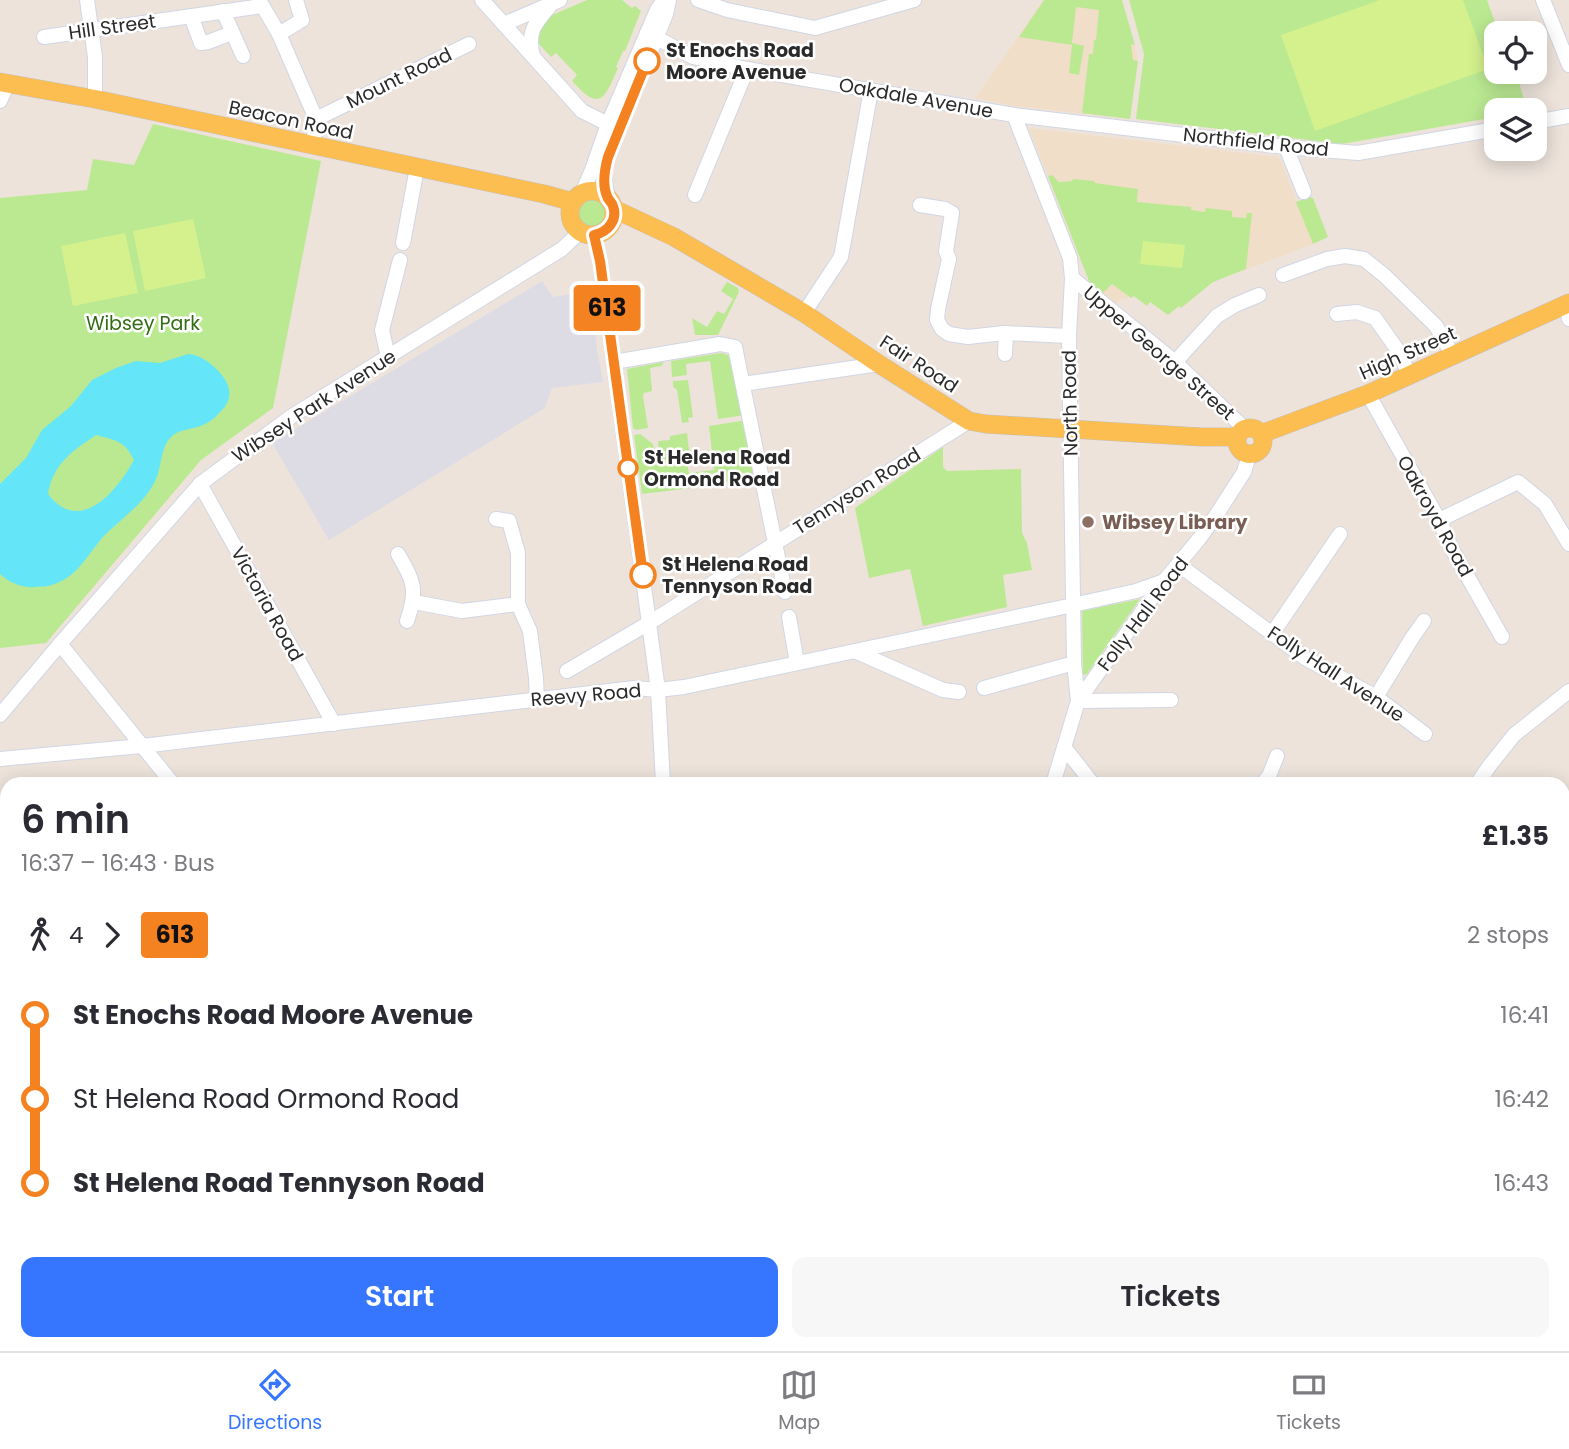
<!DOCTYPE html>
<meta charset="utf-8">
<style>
:root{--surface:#fff;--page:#f7f7f7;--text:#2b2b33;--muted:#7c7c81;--line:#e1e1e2;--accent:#3676ff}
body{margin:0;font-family:Poppins,sans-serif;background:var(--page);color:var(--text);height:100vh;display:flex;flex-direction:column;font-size:26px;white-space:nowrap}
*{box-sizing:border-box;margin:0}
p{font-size:23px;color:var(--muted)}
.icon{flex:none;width:38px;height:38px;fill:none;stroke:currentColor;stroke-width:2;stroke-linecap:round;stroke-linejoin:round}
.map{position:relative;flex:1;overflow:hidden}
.panel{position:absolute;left:0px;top:777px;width:1570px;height:574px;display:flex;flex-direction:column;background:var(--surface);border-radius:21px 21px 0 0;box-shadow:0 4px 18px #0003}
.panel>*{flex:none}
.badge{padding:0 14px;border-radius:5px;font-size:24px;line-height:46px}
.buttons{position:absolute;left:1484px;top:21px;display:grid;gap:14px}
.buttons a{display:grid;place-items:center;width:63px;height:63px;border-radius:14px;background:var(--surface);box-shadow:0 4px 18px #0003;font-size:35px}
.map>.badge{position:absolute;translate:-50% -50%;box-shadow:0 0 0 4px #fff}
.legs{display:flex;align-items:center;gap:10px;height:77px;padding:0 21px;font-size:23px}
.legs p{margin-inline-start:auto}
.overview{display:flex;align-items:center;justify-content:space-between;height:119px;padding:0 21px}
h1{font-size:38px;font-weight:600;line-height:52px}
.action{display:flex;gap:14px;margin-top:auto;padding:14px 21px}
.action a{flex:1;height:80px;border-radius:14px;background:var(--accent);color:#fff;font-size:28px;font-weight:600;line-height:80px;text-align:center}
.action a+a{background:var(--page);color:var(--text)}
ul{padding:0 21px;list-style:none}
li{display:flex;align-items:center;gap:24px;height:84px;font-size:26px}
li i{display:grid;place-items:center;width:10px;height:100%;margin:0 9px;background:currentColor}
li i::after{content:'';width:18px;height:18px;margin:-9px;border:5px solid;border-radius:50%;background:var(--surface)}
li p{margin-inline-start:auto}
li:first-child i{background:linear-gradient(#0000 50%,currentColor 0)}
li:last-child i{background:linear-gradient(currentColor 50%,#0000 0)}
.menu{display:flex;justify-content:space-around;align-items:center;height:98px;border-top:2px solid var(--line);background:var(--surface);font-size:19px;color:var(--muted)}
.menu a{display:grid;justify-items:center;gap:4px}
.menu .selected{color:var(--accent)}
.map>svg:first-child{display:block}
.industrial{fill:#dddce5}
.education{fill:#f1dec8}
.green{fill:#bbe992}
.pitch{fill:#d4f18d}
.water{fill:#65e5f8;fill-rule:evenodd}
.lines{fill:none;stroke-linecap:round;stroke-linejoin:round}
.minor-casing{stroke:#d0d6e4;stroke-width:16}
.major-casing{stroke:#c3c3c3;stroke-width:19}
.minor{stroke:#fff;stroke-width:14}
.major{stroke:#fcbd51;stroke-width:18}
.line-1-casing{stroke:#fff;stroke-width:16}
.line-1{stroke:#f58220;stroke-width:10}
.stop-1-dot{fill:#fff;stroke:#f58220;stroke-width:3.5}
.education-dot{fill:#8d6e63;stroke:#fff;stroke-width:2.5}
.labels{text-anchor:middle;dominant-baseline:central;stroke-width:5;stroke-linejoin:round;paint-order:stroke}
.street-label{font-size:19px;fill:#2a2a2a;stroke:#fff}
.stop-label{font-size:19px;font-weight:bold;fill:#2a2a2a;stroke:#fff;text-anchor:start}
.park-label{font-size:19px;fill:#326d14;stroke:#fff}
.education-label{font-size:19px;font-weight:bold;fill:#785e54;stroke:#fff;text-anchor:start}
</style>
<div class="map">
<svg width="1569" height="1351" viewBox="0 0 1569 1351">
<rect width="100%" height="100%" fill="#ede3db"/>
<polygon class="industrial" points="542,281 553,297 591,291 597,349 603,382 552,388 545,408 329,540 272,443"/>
<g class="education">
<polygon points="1044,0 1122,0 1138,58 1130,119 1013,106 975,98"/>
<polygon points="1029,128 1279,157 1313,244 1213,282 1181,308 1179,306 1168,315 1150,302 1147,306 1133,295 1131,298 1129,297 1125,300 1122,299 1115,305 1089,281"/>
<polygon points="236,1344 384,1344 386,1351 237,1351 234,1345"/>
<polygon points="916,1344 1100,1344 1096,1351 913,1351"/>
</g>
<g class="green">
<path d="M587 0H622L632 8 635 6 641 11 625 51H623L616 67 618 68C604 100 600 112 572 81L577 75 556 53 551 57 538 43 537 31 550 16Z"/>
<polygon points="1044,0 1122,0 1135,45 1131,44 1133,60 1138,61 1130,119 1082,113 1089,54 1093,54 1094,40 1096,40 1099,10 1076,7 1072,43 1084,46 1079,75 1069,73 1072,45 1019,37"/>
<polygon points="1129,0 1487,0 1496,25 1505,33 1496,33 1496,72 1516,72 1527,110 1496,110 1496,117 1342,144 1136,119 1144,54"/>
<polygon points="153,124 321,161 273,408 201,460 46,643 0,648 0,198 87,190 93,159 134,165"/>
<polygon points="1052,175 1059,182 1072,181 1073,179 1094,181 1095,183 1138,189 1137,202 1191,207 1191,210 1205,212 1206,208 1232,211 1232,217 1246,218 1247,213 1252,213 1246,269 1213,282 1181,308 1179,306 1168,315 1150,302 1147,306 1134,296 1131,298 1112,284 1102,294 1089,281 1048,176"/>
<circle cx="592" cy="211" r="17"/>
<polygon points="1309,197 1313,198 1328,237 1313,244 1296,202"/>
<polygon points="727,282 738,288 739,292 718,335 695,335 692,318 707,327 717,311 724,314 733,299 721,291"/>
<polygon points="721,353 728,355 730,359 746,415 718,419 710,361 686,364 687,375 672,377 671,361"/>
<polygon points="664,362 661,366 650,368 652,391 644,393 643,396 648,428 636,430 633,428 627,369"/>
<polygon points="688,380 693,417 688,418 689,422 682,423 677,390 673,387 673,381"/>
<polygon points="747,420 759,475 700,487 642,494 634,435 640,434 653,444 656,460 664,466 687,463 689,473 714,470 709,426"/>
<polygon points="687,433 690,459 664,462 659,458 658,441 670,440 670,436"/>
<polygon points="943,447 943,467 947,471 1021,469 1022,533 1027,543 1032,570 1003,575 1007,607 923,626 910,569 869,578 855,508"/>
<polygon points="1140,599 1086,675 1083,674 1082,611"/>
<polygon points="741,1344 916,1344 913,1351 739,1351"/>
</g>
<g class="pitch">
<polygon points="1380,0 1463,0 1488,69 1315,131 1281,35"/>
<polygon points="193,219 206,278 145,291 133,231"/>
<polygon points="125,233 138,293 73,306 61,246"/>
<polygon points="1143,241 1185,245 1182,268 1140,264"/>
<polygon points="923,1344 991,1344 991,1351 920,1351"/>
</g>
<path class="water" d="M188 354C198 355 205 359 212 365 227 378 237 394 222 410 217 416 211 421 205 424 192 431 177 427 167 442 160 454 161 471 154 483 142 506 119 520 102 538 92 550 83 565 71 575 62 582 52 586 41 587V586C27 590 11 584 0 574V484L26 458 42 430 71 406 92 380 116 368 136 361 160 363ZM96 435C115 440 125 441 134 460 117 491 80 536 48 494 53 464 72 451 96 435Z"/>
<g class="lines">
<g class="minor-casing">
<g id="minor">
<polyline points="87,0 95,57 95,99"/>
<polyline points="259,0 279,34 316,119"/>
<polyline points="482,0 582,111 608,124"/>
<polyline points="698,0 727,10 815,28 914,0"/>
<polyline points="1543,0 1569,65"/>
<polyline points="223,11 243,56"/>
<polyline points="191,16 201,43 208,42 232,33"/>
<polyline points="504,24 560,0"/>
<polyline points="647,33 693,57 747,69 1014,115 1286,147 1358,153 1496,129"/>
<polyline points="279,34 302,20 296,0"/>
<polyline points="44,37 262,6"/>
<path d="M533 56C527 33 534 24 549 7"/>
<polyline points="0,101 8,83"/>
<polyline points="1014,115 1070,258 1072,278 1069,336 1074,663 1078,701 1171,700"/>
<polyline points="1535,122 1569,116"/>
<polyline points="313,146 316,119 469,44"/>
<polyline points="1286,147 1304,192"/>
<polyline points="582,193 592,170 608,124 657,10 664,0"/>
<polyline points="695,195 747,69"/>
<polyline points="607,196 604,172 608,157 666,14 669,0"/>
<polyline points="920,205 945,209 952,213 946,251 949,259 938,309 937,320 942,329 949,334 968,337 1004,333 1069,336"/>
<polyline points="594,235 600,261 658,690 663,784"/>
<polyline points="403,243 417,168"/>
<polyline points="1283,275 1327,259 1345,256 1364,259 1385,276 1436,326 1453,356"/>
<polyline points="1072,278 1175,362 1245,429"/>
<polyline points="1566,304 1569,319"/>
<polyline points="804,313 841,257 871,90"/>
<polyline points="1337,314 1357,312 1375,318 1399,352 1409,374"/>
<polyline points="1005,354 1006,333"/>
<polyline points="388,357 382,330 400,260"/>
<polyline points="614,362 720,344 735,347 785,592"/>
<polyline points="1175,362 1217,316 1235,305 1259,295"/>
<polyline points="743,384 879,364"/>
<polyline points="1368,394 1439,520 1453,551 1502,637"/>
<polyline points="200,484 334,724"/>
<polyline points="496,519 509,521 518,553 518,604 530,631 536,678 537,699"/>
<polyline points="1439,520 1518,482 1545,504 1569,544"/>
<path d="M398 554C414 582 418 589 407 621"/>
<polyline points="1179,565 1305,658 1376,697 1425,734"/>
<polyline points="414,602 462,611 518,604"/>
<polyline points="789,617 797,663"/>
<polyline points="1272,634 1340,534"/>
<polyline points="60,644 173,784"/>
<polyline points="857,652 943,690 959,692"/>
<polyline points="567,671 649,623 969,421"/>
<polyline points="984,688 1074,663"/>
<polyline points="1376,697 1412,638 1424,621"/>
<polyline points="0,715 60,644 200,484 292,416 562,249 580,232"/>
<polyline points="1064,747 1093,784"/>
<polyline points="0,759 142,746 634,688 658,690 684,687 1073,605 1136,591 1164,581"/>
<polyline points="1053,784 1078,701 1164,581 1199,539 1215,517 1244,472 1249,455"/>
<polyline points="1262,784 1269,776 1277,756"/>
<polyline points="1477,784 1490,765 1514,735 1569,691"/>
<polyline points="1563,838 1569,842"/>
<polyline points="1563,862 1569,856"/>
<polyline points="1569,1023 1566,1043 1567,1069 1569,1072"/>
<polyline points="0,1085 7,1079"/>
<polyline points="1563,1226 1569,1220"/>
<polyline points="0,1295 7,1292"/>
<polyline points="437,1344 443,1351"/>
<polyline points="500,1344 504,1351"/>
<polyline points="1405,1344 1416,1351"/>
<polyline points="452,1351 463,1344"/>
<polyline points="673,1351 675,1344"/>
</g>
</g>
<g class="major-casing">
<g id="major">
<polyline points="0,82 95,99 544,194 573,202"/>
<circle cx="592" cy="213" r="22"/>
<polyline points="614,209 674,237 804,313 879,364 969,421 986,424 1201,437 1237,437"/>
<circle cx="1250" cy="441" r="13"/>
<polyline points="1261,434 1368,394 1569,303"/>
</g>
</g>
<use href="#minor" class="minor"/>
<use href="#major" class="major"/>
</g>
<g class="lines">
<g class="line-1-casing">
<path id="line-1" d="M643 575 600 261 594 235C608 232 618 220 613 206 612 202 608 200 607 196 602 185 605 168 608 157L647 61"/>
</g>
<use href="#line-1" class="line-1"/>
</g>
<g class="stop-1-dot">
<circle cx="647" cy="61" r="12"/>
<circle cx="628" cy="468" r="9"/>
<circle cx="643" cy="575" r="12"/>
</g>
<circle class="education-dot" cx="1088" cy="522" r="7"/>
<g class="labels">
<g class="street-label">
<text transform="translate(112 27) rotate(-8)">Hill Street</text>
<text transform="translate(399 78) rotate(-26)">Mount Road</text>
<text transform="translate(916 98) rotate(10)">Oakdale Avenue</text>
<text transform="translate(291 120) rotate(12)">Beacon Road</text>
<text transform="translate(1256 142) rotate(6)">Northfield Road</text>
<text transform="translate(1159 353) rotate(41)">Upper George Street</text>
<text transform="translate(1408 353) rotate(-24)">High Street</text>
<text transform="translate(919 364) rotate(33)">Fair Road</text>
<text transform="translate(1070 403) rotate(-91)">North Road</text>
<text transform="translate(314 406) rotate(-33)">Wibsey Park Avenue</text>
<text transform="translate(857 491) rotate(-32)">Tennyson Road</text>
<text transform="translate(1435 516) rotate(61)">Oakroyd Road</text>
<text transform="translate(267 604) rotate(61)">Victoria Road</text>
<text transform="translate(1143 614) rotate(-53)">Folly Hall Road</text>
<text transform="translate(1336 674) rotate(33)">Folly Hall Avenue</text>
<text transform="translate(586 695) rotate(-5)">Reevy Road</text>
</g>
<g class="stop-label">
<text x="666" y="50">St Enochs Road<tspan x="666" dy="22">Moore Avenue</tspan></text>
<text x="644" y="457">St Helena Road<tspan x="644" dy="22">Ormond Road</tspan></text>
<text x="662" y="564">St Helena Road<tspan x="662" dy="22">Tennyson Road</tspan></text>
</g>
<g class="park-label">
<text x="143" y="323">Wibsey Park</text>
</g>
<g class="education-label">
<text x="1102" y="522">Wibsey Library</text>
</g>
</g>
</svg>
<div class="buttons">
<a><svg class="icon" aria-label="locate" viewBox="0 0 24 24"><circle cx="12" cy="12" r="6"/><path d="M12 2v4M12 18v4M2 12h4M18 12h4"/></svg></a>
<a><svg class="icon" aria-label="layers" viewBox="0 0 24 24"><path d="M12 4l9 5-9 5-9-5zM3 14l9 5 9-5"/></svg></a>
</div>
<b class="badge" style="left:607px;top:308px;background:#f58220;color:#111">613</b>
<section class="panel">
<div class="overview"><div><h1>6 min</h1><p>16:37 – 16:43 · Bus</p></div><b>£1.35</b></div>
<div class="legs"><svg class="icon" aria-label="walk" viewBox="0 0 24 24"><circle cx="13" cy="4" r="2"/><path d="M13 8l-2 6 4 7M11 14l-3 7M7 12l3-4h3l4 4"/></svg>4<svg class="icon" aria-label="forward" viewBox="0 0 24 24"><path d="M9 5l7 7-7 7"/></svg><b class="badge" style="background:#f58220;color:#111">613</b><p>2 stops</p></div>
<ul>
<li><i style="color:#f58220"></i><b>St Enochs Road Moore Avenue</b><p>16:41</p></li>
<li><i style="color:#f58220"></i><span>St Helena Road Ormond Road</span><p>16:42</p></li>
<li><i style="color:#f58220"></i><b>St Helena Road Tennyson Road</b><p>16:43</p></li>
</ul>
<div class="action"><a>Start</a><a>Tickets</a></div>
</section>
</div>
<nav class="menu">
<a class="selected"><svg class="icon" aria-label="directions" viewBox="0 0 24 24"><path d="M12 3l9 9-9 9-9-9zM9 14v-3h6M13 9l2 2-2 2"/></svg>Directions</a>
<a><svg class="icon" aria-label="map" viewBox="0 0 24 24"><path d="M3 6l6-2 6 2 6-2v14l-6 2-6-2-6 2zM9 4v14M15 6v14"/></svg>Map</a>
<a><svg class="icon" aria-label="tickets" viewBox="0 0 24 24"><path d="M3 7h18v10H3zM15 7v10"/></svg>Tickets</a>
</nav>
